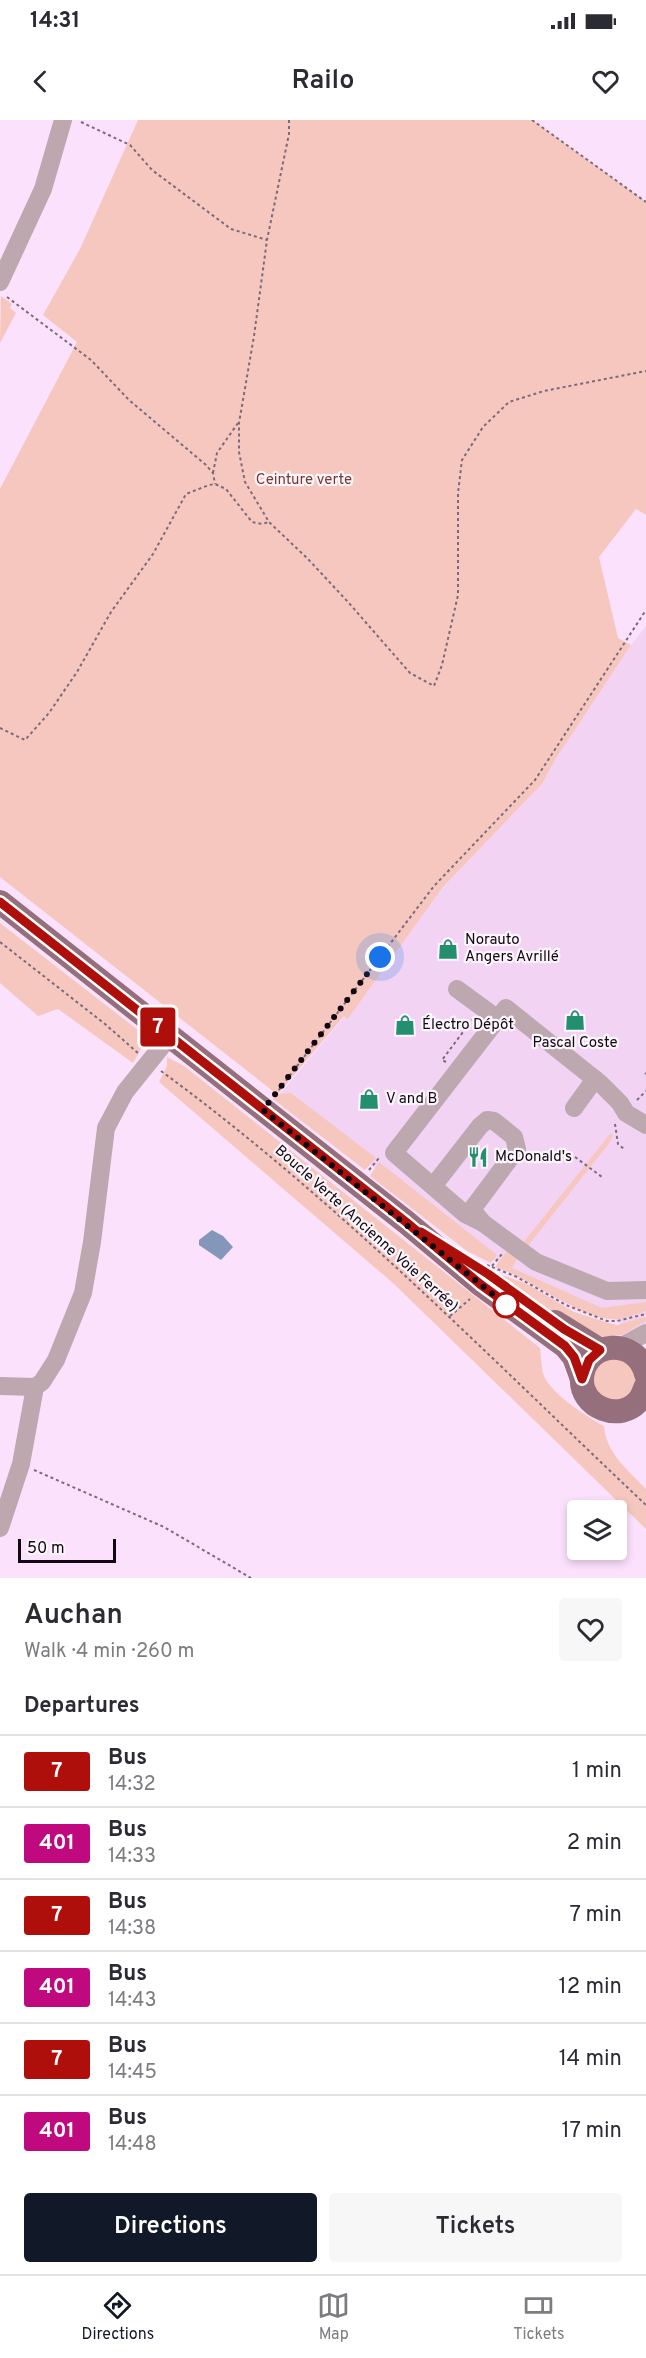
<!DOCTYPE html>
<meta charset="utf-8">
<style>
:root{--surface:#fff;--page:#f7f7f7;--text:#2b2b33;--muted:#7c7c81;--line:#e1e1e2;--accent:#111827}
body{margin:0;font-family:Overpass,sans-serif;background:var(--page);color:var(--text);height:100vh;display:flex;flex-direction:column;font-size:22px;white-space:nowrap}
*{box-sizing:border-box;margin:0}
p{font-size:20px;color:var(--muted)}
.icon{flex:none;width:33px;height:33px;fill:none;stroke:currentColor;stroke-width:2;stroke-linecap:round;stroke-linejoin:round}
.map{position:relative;height:1458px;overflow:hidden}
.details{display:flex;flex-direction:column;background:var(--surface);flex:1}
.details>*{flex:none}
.badge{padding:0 12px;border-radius:4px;font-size:21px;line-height:39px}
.fabs{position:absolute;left:567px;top:1380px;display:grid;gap:12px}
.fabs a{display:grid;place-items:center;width:60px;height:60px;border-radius:6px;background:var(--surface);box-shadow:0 3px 9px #0003;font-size:30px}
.scale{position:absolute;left:18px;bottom:15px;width:98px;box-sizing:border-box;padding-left:6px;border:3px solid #110811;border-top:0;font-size:16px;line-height:21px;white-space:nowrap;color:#110811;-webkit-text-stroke:4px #fcf6fc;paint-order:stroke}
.you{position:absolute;width:30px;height:30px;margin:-15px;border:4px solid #fff;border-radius:50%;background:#1a73e8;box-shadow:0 0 0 9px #1a73e833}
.map>.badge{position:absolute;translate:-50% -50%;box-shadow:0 0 0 3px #fff}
h2{padding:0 24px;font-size:22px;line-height:54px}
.round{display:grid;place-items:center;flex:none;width:63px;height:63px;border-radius:6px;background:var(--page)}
.head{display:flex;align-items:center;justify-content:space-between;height:102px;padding:0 24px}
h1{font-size:28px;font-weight:600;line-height:45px}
.cta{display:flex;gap:12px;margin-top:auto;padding:12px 24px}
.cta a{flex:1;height:69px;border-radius:6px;background:var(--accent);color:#fff;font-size:24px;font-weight:600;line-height:69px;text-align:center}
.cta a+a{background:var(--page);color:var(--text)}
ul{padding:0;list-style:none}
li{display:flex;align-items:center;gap:18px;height:72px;padding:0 24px;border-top:2px solid var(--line)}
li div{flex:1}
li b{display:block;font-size:22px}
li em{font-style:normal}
li .badge{min-width:66px;font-weight:700;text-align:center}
.status{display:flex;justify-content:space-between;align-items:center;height:42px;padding:0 30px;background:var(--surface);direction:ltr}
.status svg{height:16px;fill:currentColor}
header{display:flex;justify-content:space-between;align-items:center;height:78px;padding:0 24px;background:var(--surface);font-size:27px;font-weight:600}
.menu{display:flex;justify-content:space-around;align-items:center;height:84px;border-top:2px solid var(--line);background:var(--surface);font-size:16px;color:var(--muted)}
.menu a{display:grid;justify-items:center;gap:3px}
.menu .current{color:var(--accent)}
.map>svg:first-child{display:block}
.built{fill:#f2d3f3}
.green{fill:#f6c7bf}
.water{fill:#8497bb}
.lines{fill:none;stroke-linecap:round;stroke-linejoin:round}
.path{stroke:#7b6a7b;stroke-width:2;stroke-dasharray:3 3;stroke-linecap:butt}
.minor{stroke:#bda8af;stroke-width:18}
.major{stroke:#95707c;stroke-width:24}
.line-casing{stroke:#fff;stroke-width:14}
.line{stroke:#ae0f0a;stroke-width:9}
.walk{stroke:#110811;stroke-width:6;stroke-dasharray:0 10.8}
.stop-dot{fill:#fff;stroke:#ae0f0a;stroke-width:3}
.labels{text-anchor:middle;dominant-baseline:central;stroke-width:4.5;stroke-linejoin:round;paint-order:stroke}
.park-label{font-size:15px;fill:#773931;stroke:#fcf6fc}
.poi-label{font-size:15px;fill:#110811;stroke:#fcf6fc;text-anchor:start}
.street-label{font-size:15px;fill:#110811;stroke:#fcf6fc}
</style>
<div class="status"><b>14:31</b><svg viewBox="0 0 49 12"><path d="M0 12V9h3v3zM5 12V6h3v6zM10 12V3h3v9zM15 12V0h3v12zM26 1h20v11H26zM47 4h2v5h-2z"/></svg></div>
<header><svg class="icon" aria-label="back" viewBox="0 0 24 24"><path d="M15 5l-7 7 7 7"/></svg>Railo<svg class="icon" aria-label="heart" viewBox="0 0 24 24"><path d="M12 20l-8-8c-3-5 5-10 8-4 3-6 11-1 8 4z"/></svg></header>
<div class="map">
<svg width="646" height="1458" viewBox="0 0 646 1458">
<rect width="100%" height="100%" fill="#fce1fc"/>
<polygon class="built" points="646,506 646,1224 602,1190 505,1149 280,974 345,896 349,898 443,767 542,664 555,640 631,525"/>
<g class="green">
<polygon points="138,0 532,0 646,82 646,395 636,389 599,437 618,518 631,525 555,640 542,664 443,767 348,899 344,896 278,974 291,973 376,1038 365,1050 273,979 276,974 269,968 0,757 0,369 77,222 43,195 80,129"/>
<polygon points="1,176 12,184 10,188 16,193 0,223"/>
<polygon points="0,803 138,910 144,918 141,929 133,943 58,889 38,896 0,863"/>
<path d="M167 937 184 946 540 1228C541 1236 541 1245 543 1253 548 1272 587 1297 604 1306 606 1333 628 1350 646 1369V1409L394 1164 159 962 167 946Z"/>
<polygon points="610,1014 613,1015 610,1022 527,1127 523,1123"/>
<polygon points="379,1042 497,1135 491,1143 467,1131 370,1056"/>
<path d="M507 1131 517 1139 512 1148 602 1188 646 1182V1191C638 1194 628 1198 619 1199 585 1203 531 1158 495 1147Z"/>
<polygon points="493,1152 525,1163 574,1192 609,1203 617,1205 644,1197 646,1197 646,1201 622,1215 605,1217 571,1210"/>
<path d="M612 1238C626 1240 646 1256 633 1273 629 1277 621 1280 616 1283L593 1271V1249Z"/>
</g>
<polygon class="water" points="212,1110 223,1116 233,1127 221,1140 199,1125 199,1120"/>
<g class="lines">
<g class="path">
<polyline points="289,0 289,14 267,120 254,216 239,303 239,332 245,362 269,402 308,439 348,482 410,553 434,566 442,545 458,475 458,373 462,340 483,307 509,282 544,271 646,251"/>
<polyline points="532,0 646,82"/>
<polyline points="81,2 130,25 152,50 231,109 267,120"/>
<polyline points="7,177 91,240 129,280 206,345 213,353 215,364"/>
<polyline points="213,353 217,333 238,303"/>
<polyline points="0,608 25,620 49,593 77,552 111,492 153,434 186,374 209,365 215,364 226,369 252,402 262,404 269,402"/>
<polyline points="0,822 105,904 138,933"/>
<polyline points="446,942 442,940 472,900"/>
<path d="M161 951C336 1079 488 1236 646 1385"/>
<polyline points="645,953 646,954"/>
<polyline points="275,975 434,766 535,660 646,490"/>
<polyline points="637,980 646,971"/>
<polyline points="615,1004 618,1024 624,1029"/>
<polyline points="575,1037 602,1057"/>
<polyline points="369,1050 379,1038"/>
<polyline points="487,1145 491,1147 502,1134"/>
<polyline points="492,1147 517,1157 566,1185 607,1201 617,1201 646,1194"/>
<polyline points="450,1196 470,1179"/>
<polyline points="34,1350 164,1407 251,1458"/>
</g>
<g class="minor">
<polyline points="0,162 43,69 63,0"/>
<polyline points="457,869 498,899"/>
<polyline points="574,988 595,959"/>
<polyline points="434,1065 480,1006 487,1000 494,1001 514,1017 517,1029 473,1088 473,1091 483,1103 536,1142 607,1171 646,1170"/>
<polyline points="483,1103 465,1094 394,1033 506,888 601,964 620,983 626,993 646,1005"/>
<polyline points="620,1227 646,1213"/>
<polyline points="0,1266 35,1267 42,1262 56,1240 83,1173 92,1122 106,1008 125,972 170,916"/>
<polyline points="0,1408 21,1344 35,1267"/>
</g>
<g class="major">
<polyline points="0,782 406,1102 480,1164 565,1226 574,1237 582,1259"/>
<polyline points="555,1202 600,1230"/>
<path d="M646 1254C637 1217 586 1220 582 1257 579 1288 622 1304 640 1279 643 1275 644 1270 646 1266"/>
</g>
</g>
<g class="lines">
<g class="line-casing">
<polyline id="line" points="0,782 406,1102 480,1164 565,1226 574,1237 582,1259 589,1240 600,1230 564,1209 488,1154 421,1112"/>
</g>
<use href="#line" class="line"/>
<polyline class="walk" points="380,837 263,990 509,1187 506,1185"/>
</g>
<defs>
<g id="shop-bare" transform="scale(1.62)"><path d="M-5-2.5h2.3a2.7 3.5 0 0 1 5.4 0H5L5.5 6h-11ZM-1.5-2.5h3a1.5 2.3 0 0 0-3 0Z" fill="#238f6f" stroke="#fcf6fc" stroke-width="2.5" paint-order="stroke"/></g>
<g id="restaurant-bare" transform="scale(1.62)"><path d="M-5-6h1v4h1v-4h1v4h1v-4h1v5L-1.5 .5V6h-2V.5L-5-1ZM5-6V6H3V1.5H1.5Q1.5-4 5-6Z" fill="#238f6f" stroke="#fcf6fc" stroke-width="2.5" paint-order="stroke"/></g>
</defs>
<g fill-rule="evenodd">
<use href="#shop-bare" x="448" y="829"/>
<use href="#shop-bare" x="575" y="900"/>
<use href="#shop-bare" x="405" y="905"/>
<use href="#shop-bare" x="369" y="979"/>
<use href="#restaurant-bare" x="478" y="1037"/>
</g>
<circle class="stop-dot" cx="506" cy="1185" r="12"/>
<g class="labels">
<g class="park-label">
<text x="304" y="360">Ceinture verte</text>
</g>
<g class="poi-label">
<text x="465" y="820">Norauto<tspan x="465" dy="17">Angers Avrillé</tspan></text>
<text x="422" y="905">Électro Dépôt</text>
<text x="575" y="923" text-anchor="middle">Pascal Coste</text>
<text x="386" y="979">V and B</text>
<text x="495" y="1037">McDonald's</text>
</g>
<g class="street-label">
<text transform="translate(366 1109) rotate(42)">Boucle Verte (Ancienne Voie Ferrée)</text>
</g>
</g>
</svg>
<div class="fabs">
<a><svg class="icon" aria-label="layers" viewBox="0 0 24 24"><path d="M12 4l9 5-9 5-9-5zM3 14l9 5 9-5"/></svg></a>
</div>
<div class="scale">50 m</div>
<div class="you" style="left:380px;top:837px"></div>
<b class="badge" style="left:158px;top:907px;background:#ae0f0a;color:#fff">7</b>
</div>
<section class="details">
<div class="head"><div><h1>Auchan</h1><p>Walk · 4 min · 260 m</p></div><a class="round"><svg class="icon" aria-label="heart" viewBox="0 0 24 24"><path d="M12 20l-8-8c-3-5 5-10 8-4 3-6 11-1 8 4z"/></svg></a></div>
<h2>Departures</h2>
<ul>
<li><span class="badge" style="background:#ae0f0a;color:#fff">7</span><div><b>Bus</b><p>14:32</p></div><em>1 min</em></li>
<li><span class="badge" style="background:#c0087f;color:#fff">401</span><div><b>Bus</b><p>14:33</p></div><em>2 min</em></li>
<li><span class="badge" style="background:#ae0f0a;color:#fff">7</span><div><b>Bus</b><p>14:38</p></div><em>7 min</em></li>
<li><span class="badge" style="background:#c0087f;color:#fff">401</span><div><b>Bus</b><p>14:43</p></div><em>12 min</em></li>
<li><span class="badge" style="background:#ae0f0a;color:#fff">7</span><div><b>Bus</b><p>14:45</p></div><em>14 min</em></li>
<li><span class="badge" style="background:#c0087f;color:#fff">401</span><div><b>Bus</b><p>14:48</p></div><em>17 min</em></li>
</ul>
<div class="cta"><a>Directions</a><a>Tickets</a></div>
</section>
<nav class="menu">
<a class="current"><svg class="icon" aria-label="directions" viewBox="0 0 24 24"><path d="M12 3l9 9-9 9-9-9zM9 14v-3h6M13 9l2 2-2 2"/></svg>Directions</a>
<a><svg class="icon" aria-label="map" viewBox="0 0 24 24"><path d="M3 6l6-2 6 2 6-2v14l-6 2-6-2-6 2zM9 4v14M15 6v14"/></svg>Map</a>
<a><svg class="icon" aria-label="tickets" viewBox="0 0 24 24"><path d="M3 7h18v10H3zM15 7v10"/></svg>Tickets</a>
</nav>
